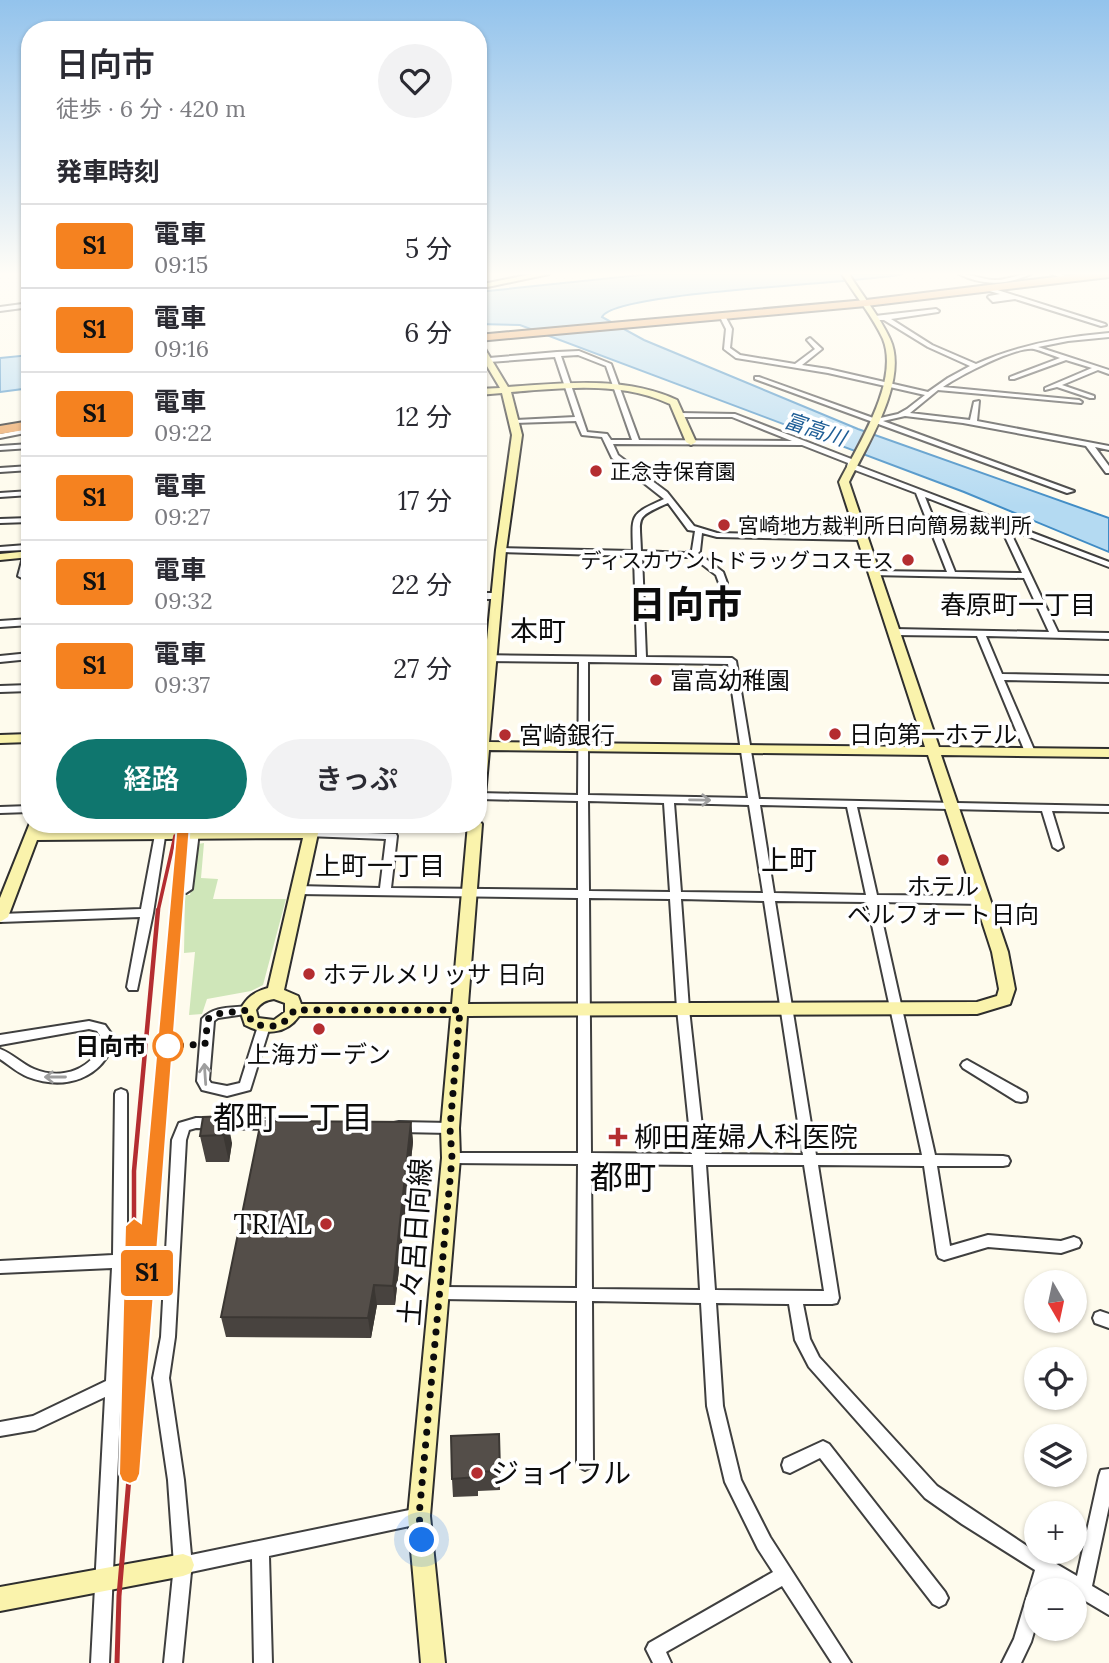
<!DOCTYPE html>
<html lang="ja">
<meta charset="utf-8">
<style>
:root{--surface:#fff;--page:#f2f2f3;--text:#2b2b33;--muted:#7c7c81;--line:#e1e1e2;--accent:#0f766e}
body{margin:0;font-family:Lora,"Noto Sans JP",serif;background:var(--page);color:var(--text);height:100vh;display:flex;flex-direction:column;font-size:26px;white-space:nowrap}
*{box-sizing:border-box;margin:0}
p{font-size:23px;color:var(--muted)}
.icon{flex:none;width:38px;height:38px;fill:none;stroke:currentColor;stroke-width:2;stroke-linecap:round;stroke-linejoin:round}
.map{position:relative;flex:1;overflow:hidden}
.side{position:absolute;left:21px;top:21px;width:466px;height:812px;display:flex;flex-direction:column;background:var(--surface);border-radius:28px;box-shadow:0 2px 5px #0004}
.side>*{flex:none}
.badge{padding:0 14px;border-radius:5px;font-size:24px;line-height:46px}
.needle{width:46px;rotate:171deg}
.controls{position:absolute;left:1024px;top:1270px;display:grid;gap:14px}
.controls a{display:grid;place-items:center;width:63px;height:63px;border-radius:50%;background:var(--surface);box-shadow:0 2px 5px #0004;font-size:35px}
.you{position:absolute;width:35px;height:35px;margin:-18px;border:5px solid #fff;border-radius:50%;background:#1a73e8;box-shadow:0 0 0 10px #1a73e833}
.map>.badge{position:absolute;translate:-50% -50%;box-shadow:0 0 0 4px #fff}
h2{padding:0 35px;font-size:26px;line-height:63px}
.round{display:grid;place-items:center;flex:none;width:74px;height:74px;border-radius:37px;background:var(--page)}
.overview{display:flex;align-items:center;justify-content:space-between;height:119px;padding:0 35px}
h1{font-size:33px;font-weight:600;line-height:52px}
.primary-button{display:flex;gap:14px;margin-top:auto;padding:14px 35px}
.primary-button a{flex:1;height:80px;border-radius:42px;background:var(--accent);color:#fff;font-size:28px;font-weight:600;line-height:80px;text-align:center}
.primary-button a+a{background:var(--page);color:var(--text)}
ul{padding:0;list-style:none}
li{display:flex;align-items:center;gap:21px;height:84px;padding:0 35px;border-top:2px solid var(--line)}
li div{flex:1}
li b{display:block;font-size:26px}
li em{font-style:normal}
li .badge{min-width:77px;font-weight:700;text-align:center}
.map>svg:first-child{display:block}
.green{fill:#cfe6b9}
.water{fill:#b4daf2;stroke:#408cc5;stroke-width:2}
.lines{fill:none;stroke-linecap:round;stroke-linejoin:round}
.street-casing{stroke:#3f3f3f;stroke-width:4}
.secondary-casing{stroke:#2e2e2e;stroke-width:4}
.highway-casing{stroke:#1d1d1d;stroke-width:4}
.street{fill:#fff;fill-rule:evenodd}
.secondary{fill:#faf3ac;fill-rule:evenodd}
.highway{fill:#eba25d;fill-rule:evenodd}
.rail-far2{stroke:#b42d30;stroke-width:3.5}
.rail-far1{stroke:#b42d30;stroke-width:4.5}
.rail{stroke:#b42d30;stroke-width:5}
.wall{fill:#48433f}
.shaded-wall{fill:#3b3733}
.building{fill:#544e49;stroke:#3b3733;stroke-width:2}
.oneway{stroke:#9e9e9e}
.line{fill:#f58220;stroke:#fff;stroke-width:2}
.walk{stroke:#0c0c0c;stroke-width:7;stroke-dasharray:0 12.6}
.poi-dot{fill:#b42d30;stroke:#fff;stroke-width:2.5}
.stop-dot{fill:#fff;stroke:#f58220;stroke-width:3.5}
.labels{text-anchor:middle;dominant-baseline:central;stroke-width:7;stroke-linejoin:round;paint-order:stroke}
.far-water-label{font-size:21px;font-style:italic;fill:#1e5e96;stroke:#fff}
.far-poi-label{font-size:21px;fill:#0c0c0c;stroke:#fff;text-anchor:start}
.poi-label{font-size:24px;fill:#0c0c0c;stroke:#fff;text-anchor:start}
.stop-label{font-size:24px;font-weight:bold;fill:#0c0c0c;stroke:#fff;text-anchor:end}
.neighbourhood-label{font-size:26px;fill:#0c0c0c;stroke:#fff}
.quarter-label{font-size:28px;fill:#0c0c0c;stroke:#fff}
.near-poi-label{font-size:28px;fill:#0c0c0c;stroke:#fff;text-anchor:start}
.near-street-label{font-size:28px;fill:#0c0c0c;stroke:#fff}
.near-neighbourhood-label{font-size:32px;fill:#0c0c0c;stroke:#fff}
.near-quarter-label{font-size:33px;fill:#0c0c0c;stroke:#fff}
.town-label{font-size:38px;font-weight:bold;fill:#0c0c0c;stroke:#fff}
</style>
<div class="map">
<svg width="1109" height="1663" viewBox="0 0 1109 1663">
<rect width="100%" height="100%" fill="#fefbed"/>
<polygon class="green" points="204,843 201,878 218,879 213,899 286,899 263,985 251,991 207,999 202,1014 189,1015 195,952 184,953 185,895 190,895 198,844"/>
<g class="water">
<path d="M650 274H903C861 284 613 291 602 317L644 340 858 429 1109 518V552L964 492 520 325 478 324V292Z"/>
<polygon points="30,355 30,388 0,392 0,358"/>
</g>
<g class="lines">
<g class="street-casing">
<g id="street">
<path d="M959 274C972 274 983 280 995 280 1007 280 1018 274 1031 274 1007 285 983 286 959 274Z"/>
<polygon points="1051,274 1061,274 1074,279 1071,281"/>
<polygon points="988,287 1105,324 1106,325 1101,326 1015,299 993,302 988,297 989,296 1000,294 986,290 986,288"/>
<polygon points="30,303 30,307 0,311 0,307"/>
<path d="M936 309 939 311 938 312 891 319 932 345 976 364C1018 345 1063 337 1109 333V337L1068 341 1038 347 1109 370V374L1098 370 1062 385 1094 396V398H1090L1057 387 1045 390V388L1092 368 1066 360 1014 379H1010V377L1060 358C1051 355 1042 351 1034 349 1016 346 959 376 943 387L1079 400 1082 402 1081 403 938 390 910 413 970 420 974 402 979 401 977 421 1109 446V450L1095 447 1109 466V473H1106L1086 446 963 423 905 416 883 421 1074 491 1067 493 755 379V377H759L876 419 898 414 907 409 925 395 828 373 736 358 724 349 726 329 719 315 724 314 732 329 730 348 740 355 795 364 815 349 807 340 810 338 822 349 802 365 828 369 928 392 948 378 970 366 928 347 884 320H875L872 318 875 316Z"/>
<path d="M557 352 579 351 611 364 639 440 792 441 732 417H680L677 415 680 413 735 414 854 460 853 464 1109 562V567L1009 529 1058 632 1109 633V639L986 636 1002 674 1109 676V682L1004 680 1035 752 1030 755 1025 752 977 636 894 635 890 632 894 629 1049 632 1024 578 871 575V571H874L947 572 916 493 847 467 848 463 802 445 613 444 618 455 638 470 732 461 733 463 729 465 643 474 667 492 694 526 717 533 863 536 867 538 863 540 717 537 702 533 700 551 698 553 723 572 727 583 723 585 719 583 716 575 691 556 686 557 642 556 646 657 732 658 736 661 759 799 1109 806V812L1052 811 1063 847 1058 850 1053 847 1042 811 857 807 877 895 981 896 987 900 981 904 878 902 935 1155 1003 1156 1008 1157 1010 1161 1008 1165 1003 1166H937L950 1246 988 1235 1061 1241 1074 1237 1079 1239 1081 1243 1079 1247 1061 1253 988 1247 944 1260 939 1258 937 1254 924 1166 818 1165 839 1298 837 1303 832 1304H803L810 1339 819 1357 937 1486 1036 1552 1077 1576 1099 1476 1101 1470 1109 1469V1506L1092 1586 1109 1596V1615L1077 1596 1074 1594V1591H1069L1050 1579 1046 1591H1036V1625L1031 1642 1021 1663H1002L1014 1639 1035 1570 962 1524 925 1498 809 1367 795 1340 789 1304 716 1303 723 1406 741 1480 770 1537 851 1663H832L782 1586 666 1652 671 1663H653L646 1649 649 1643 773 1572 758 1549 725 1482 707 1406 701 1303 592 1301 593 1462 591 1467 585 1470 579 1467 577 1462V1301L440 1299 435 1298 433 1293 435 1288 440 1287 577 1288 578 1164 451 1163 446 1162 444 1158 446 1154 451 1153H578V898L298 894 292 890 298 886 380 888 386 839 306 836 305 834 310 831 396 834 397 836 391 888 578 890V801L478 799V793L578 795 579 662 478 661V655L637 657 634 556 501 552 497 550 501 548 633 551C632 514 629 515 664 499L612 458 602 437 582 435 576 421 514 423V421L516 420 575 417 555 357 489 362 486 360 489 358ZM578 355 606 366 632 440H611L607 434 587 432 561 356ZM925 497 1000 526 1022 573 955 572ZM668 503 688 530 695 531 692 550 685 553 641 551C640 516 634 518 668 503ZM588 662 728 664 748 798 588 795ZM588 801 664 803 670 892 589 891ZM674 803 749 805 763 893 681 892ZM760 805 847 807 866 895 774 893ZM589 898 670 899 677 1009 692 1154 591 1153ZM681 899 764 901 803 1155 705 1154 689 1009ZM775 901 867 902 922 1155H816ZM591 1164 693 1165 700 1290 592 1289ZM706 1165H804L824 1291 715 1290Z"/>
<polygon points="30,428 30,432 0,438 0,434"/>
<polygon points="30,444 30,448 0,450 0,446"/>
<polygon points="30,466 30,470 0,472 0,468"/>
<polygon points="30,491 30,495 0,497 0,493"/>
<polygon points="30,518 30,522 0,523 0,519"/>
<polygon points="27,543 30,543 30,562 26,576 22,578 18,576 25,550 0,551 0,547 26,545"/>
<polygon points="478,593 497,593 501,596 497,599 478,599"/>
<polygon points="30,619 30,625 0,627 0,621"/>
<polygon points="30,653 30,659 0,662 0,656"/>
<polygon points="30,685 30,691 0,692 0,686"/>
<polygon points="30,806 30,812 0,813 0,807"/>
<polygon points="157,824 167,824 153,913 137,990 129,990 127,987 140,917 0,922 0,914 141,909"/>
<polygon points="190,824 200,824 192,889 186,893 180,889"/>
<path d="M248 1006 252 1007 254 1010 252 1013 218 1018 214 1021 209 1080 211 1083 227 1086 240 1083 258 1026 260 1023H268L270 1026 251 1087 250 1090 227 1096 202 1090 197 1081 202 1019C213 1006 232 1008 248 1006Z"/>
<path d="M89 1021 105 1025 115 1039C103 1079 65 1091 28 1077 18 1073 9 1065 0 1059V1049C13 1054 22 1064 34 1069 62 1081 94 1069 103 1040L97 1031 89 1029 0 1045V1035Z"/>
<polygon points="967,1060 1026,1093 1027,1097 1026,1101 1021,1102 1016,1101 963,1068 961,1065 963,1062"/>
<polygon points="121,1089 126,1091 127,1094 127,1254 166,1251 172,1140 179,1123 196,1118 274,1119 279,1120 281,1124 279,1128 274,1129 196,1128 189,1130 186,1140 175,1337 169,1378 184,1480 191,1555 419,1508 425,1510 427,1516 425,1522 419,1524 269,1556 272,1663 254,1663 252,1559 191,1572 182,1663 164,1663 174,1565 168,1480 153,1378 161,1337 165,1264 127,1267 122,1380 124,1384 121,1389 109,1663 91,1663 105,1397 35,1430 0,1436 0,1422 33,1416 106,1381 112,1268 0,1273 0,1261 113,1255 115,1094 116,1091"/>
<polygon points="399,1122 450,1123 455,1124 457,1128 455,1132 450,1133 399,1132 394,1131 392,1127 394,1123"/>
<polygon points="1100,1311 1109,1314 1109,1328 1095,1323 1093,1318 1095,1313"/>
<polygon points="823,1441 829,1444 945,1592 948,1598 945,1604 939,1607 933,1604 820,1458 790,1473 784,1471 782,1465 784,1459"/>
</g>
</g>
<g class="secondary-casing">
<g id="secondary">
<polygon points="532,274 549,274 478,289 478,285"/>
<path d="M842 274H849C862 295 880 317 890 339 909 380 867 445 849 482L939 747 1109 749V757L941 755 1008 952 1015 989 1010 1004 977 1014 467 1016 459 1128 460 1158 430 1516 445 1663H421L408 1516 442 1158 441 1128 451 1016H299C286 1035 264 1035 245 1025L240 1010C247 997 254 992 268 988L303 838 37 840 8 917 0 922V898L30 823 43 824 40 831 305 830 306 824H320L284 990 298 996 301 1004H452L468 824H478V820L482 824 468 1004 977 1002 997 996 999 989 992 952 928 755 489 750 485 796 478 800V730L496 550 512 435 502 393 478 395V389L500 388 478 351V342L482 344 508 387C565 383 624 376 677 400L696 442 691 445 686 442 670 404C620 381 564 388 511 392L522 435 506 550 489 742 925 747 839 482C858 445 900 381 883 339 873 317 855 295 842 274ZM274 999 285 1003V1012L274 1020 258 1018 256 1010C260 1003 266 1000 274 999Z"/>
<polygon points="30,551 30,557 0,560 0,554"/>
<polygon points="30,734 30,742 0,743 0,735"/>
<polygon points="183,1554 191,1557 194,1565 191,1573 183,1576 0,1611 0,1587"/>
</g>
</g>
<g class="highway-casing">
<g id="highway">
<polygon points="1080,274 1109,274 1109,277 866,306 478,341 478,335 866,300"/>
<polygon points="30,421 30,429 0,434 0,426"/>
</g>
</g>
<use href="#street" class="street"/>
<use href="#secondary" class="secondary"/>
<use href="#highway" class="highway"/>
<g class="rail-far2">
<polyline points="158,911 175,836"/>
<polyline points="177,911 184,824"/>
</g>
<g class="rail-far1">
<polyline points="134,1244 134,1171 158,910"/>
<polyline points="149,1244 177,910"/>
</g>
<g class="rail">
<polyline points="133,1327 134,1242"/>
<polyline points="117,1663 119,1596 149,1242"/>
</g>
</g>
<g class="wall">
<polygon points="203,1117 232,1143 229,1162 206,1162 200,1136"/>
<polygon points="411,1122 413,1142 395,1305 377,1305 371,1338 226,1337 221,1317"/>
<polygon points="500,1453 500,1490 478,1491 478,1496 453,1497 452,1479"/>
</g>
<g class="shaded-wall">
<polygon points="227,1116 232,1143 229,1162 223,1135"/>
<polygon points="411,1122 413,1142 395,1305 393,1286"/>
<polygon points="374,1285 377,1305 371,1338 368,1318"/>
</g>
<g class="building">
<polygon points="227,1116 223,1135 200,1136 203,1117"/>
<polygon points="261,1121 411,1122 393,1286 374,1285 368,1318 221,1317"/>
<polygon points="499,1434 500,1471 477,1472 477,1477 452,1479 451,1436"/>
</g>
<defs><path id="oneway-shaft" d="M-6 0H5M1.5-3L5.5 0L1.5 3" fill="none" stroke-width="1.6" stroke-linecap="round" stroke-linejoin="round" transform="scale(1.75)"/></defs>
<g class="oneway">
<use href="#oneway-shaft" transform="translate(700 800) rotate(1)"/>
<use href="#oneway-shaft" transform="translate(205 1074) rotate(-94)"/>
<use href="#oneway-shaft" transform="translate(55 1077) rotate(-180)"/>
</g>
<linearGradient id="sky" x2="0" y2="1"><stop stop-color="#93c3ec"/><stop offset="0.54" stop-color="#fffdf7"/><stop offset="1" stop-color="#fffdf7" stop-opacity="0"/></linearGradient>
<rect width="1109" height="507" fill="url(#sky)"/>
<polygon class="line" points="184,820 190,824 140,1474 137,1481 130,1484 122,1481 119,1474 125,1226 134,1218 141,1223 177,824"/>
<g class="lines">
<path class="walk" d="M168 1046 205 1044 208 1019 215 1014 248 1010 251 1021C266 1031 286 1027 294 1010H460L450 1128 452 1158 419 1516 422 1540"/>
</g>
<g class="poi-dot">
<circle cx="596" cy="471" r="7"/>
<circle cx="724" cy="525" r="7"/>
<circle cx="908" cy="560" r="7"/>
<circle cx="656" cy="680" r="7"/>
<circle cx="835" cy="734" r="7"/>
<circle cx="505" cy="735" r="7"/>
<circle cx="943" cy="860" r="7"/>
<circle cx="309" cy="974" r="7"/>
<circle cx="319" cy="1029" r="7"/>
<path d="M614.5 1126.5h7v7h7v7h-7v7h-7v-7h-7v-7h7z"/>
<circle cx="326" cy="1224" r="7"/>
<circle cx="477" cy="1473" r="7"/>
</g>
<circle class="stop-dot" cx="168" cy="1046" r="14"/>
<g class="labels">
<g class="far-water-label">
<text transform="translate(815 429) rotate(18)">富高川</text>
</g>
<g class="far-poi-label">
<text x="610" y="471">正念寺保育園</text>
<text x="738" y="525">宮崎地方裁判所日向簡易裁判所</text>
<text x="894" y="560" text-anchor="end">ディスカウントドラッグコスモス</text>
</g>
<g class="poi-label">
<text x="670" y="680">富高幼稚園</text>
<text x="849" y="734">日向第一ホテル</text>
<text x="519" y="735">宮崎銀行</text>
<text x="943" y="886" text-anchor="middle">ホテル<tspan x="943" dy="28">ベルフォート日向</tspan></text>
<text x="323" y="974">ホテルメリッサ 日向</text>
<text x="319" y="1054" text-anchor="middle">上海ガーデン</text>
</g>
<g class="stop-label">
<text x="147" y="1046">日向市</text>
</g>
<g class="neighbourhood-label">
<text x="1018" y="604">春原町一丁目</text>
<text x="380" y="865">上町一丁目</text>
</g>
<g class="quarter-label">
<text x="538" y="631">本町</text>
<text x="789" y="860">上町</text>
</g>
<g class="near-poi-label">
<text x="634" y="1137">柳田産婦人科医院</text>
<text x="312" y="1224" text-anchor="end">TRIAL</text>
<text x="491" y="1473">ジョイフル</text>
</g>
<g class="near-street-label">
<text transform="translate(415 1242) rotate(-86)">土々呂日向線</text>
</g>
<g class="near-neighbourhood-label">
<text x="293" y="1117">都町一丁目</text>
</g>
<g class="near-quarter-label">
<text x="623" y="1177">都町</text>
</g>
<g class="town-label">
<text x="685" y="604">日向市</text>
</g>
</g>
</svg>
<div class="controls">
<a><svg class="needle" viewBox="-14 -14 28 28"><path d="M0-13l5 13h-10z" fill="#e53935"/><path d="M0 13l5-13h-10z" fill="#7c7c81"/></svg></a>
<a><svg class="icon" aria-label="locate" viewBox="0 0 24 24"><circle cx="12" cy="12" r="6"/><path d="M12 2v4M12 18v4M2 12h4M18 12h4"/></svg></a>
<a><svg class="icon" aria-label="layers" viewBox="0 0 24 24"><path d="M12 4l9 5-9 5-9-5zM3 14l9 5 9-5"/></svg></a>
<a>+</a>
<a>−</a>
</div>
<div class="you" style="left:422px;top:1540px"></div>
<b class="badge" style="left:147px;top:1273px;background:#f58220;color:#111">S1</b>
<section class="side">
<div class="overview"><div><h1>日向市</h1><p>徒歩 · 6 分 · 420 m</p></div><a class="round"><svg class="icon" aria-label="heart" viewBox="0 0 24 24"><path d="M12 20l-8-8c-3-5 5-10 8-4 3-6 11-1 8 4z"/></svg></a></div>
<h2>発車時刻</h2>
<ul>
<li><span class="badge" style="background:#f58220;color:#111">S1</span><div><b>電車</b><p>09:15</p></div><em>5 分</em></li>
<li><span class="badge" style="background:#f58220;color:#111">S1</span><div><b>電車</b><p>09:16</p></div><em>6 分</em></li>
<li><span class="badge" style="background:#f58220;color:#111">S1</span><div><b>電車</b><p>09:22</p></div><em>12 分</em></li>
<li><span class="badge" style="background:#f58220;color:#111">S1</span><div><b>電車</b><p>09:27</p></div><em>17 分</em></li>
<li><span class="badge" style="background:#f58220;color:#111">S1</span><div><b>電車</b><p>09:32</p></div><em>22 分</em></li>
<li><span class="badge" style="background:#f58220;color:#111">S1</span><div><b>電車</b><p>09:37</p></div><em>27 分</em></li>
</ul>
<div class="primary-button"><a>経路</a><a>きっぷ</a></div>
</section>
</div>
